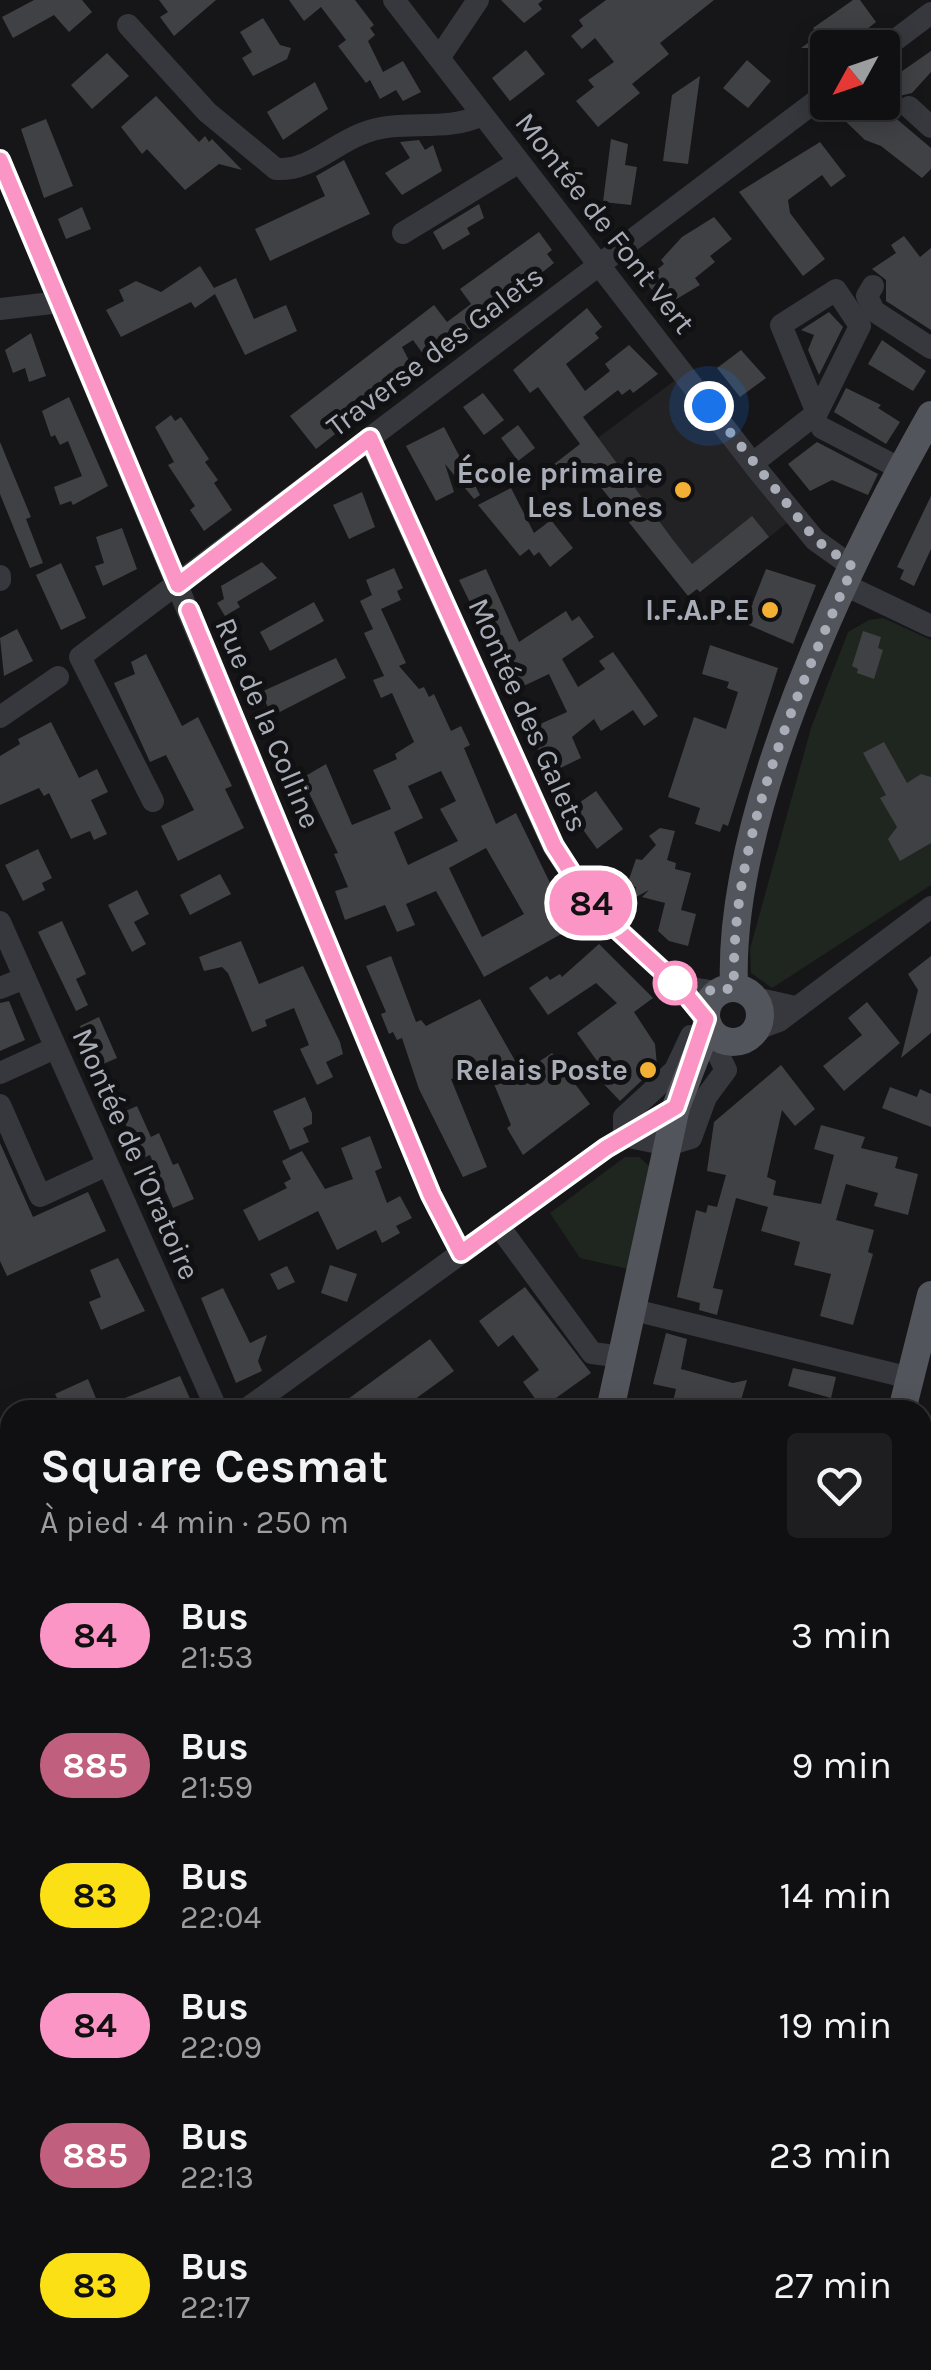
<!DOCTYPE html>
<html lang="fr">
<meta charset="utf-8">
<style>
:root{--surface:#101012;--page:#1e1e20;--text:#f1f3f6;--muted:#9c9d9f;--line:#303032}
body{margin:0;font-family:Karla,sans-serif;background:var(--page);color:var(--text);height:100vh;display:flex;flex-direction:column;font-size:38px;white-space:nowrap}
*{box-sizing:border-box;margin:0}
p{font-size:32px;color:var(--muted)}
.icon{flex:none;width:55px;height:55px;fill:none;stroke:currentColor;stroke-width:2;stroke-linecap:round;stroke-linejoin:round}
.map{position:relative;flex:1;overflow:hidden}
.sheet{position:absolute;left:0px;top:1400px;width:932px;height:970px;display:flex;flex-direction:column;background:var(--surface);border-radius:30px 30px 0 0;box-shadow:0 5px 25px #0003,0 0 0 2px var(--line)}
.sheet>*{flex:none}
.badge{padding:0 20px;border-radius:32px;font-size:35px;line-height:65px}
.needle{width:65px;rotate:230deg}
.tools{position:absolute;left:810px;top:30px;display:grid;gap:20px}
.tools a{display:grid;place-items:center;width:90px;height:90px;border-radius:10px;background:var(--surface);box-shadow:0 5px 25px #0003,0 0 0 2px var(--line);font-size:50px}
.you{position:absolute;width:50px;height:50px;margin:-25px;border:8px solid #fff;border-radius:50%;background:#1a73e8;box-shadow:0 0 0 15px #1a73e833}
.map>.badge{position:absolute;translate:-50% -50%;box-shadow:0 0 0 5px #fff}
.round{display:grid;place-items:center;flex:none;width:105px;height:105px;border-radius:10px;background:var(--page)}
.headline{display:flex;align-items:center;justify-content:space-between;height:170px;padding:0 40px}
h1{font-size:48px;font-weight:700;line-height:75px}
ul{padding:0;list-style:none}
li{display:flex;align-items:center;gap:30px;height:130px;padding:0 40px}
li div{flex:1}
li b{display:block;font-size:38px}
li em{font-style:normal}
li .badge{min-width:110px;font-weight:700;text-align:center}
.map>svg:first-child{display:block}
.built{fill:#222225}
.green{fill:#1e261f}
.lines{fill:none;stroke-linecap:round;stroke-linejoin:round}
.river{stroke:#2c353c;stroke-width:35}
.building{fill:#404145;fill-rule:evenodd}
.minor{stroke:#37383d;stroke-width:22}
.major{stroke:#53555c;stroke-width:28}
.line-casing{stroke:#fff;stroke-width:22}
.line{stroke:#fa95c5;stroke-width:15}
.walk{stroke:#a8adb8;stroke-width:10;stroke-dasharray:0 18}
.poi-dot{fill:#f2b134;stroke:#111113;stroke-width:4}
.stop-dot{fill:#fff;stroke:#fa95c5;stroke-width:5}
.labels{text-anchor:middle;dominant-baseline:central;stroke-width:10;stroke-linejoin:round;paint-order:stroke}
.street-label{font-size:30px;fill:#a8adb8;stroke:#111113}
.poi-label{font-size:30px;font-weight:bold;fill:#a8adb8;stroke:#111113;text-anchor:end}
</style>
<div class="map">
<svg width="931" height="2370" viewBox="0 0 931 2370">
<rect width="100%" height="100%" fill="#161618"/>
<polygon class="built" points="678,378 788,522 700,592 696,589 688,596 575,455"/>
<g class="green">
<polygon points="883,618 931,640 931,885 772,988 751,973 750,949 811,728 848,632 869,620"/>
<polygon points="625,1157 639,1157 649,1166 651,1182 628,1269 580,1258 550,1213"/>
</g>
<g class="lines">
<g class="river">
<polyline points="922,2204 928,2200"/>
<polyline points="0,2273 10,2276"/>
<polyline points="219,2360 239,2370"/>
<polyline points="688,2370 702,2360"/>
</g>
</g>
<g class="building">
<polygon points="34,0 82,0 92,12 69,32 54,15 13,38 2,17"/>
<polygon points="159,0 216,0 174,36 160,17 168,12"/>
<polygon points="289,0 355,0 374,25 370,28 375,35 368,41 383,72 403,61 421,92 403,101 396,90 380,99 370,80 366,83 338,46 346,40 321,7 304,21"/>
<polygon points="501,0 543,0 538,4 542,9 524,23"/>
<polygon points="606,0 714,0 660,43 669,54 632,84 640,93 598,127 576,101 594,87 588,80 614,62 595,38 582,49 571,36 583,26 579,20"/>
<polygon points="853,0 860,0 876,22 843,48 801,48 819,35 813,28"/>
<polygon points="263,18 280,45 291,48 287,59 253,76 242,58 252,52 240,32"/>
<polygon points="526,50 545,74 510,101 492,78"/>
<polygon points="931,51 931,72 912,93 899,96 892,115 931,148 931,169 922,178 881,146 865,140 839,115 851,102 882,102 882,85"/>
<polygon points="107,53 129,76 92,109 71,85"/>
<polygon points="747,60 771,81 748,108 723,88"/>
<polygon points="700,76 688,164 663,161 672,95"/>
<polygon points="315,82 328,109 283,140 267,112"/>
<polygon points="156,96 199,142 205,136 209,142 212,139 242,170 219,164 185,190 147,149 142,154 121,127"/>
<polygon points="46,119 73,186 44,198 21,129"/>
<polygon points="611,139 628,144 625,165 637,167 631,205 603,202"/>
<polygon points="419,140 425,150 433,145 442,171 402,195 385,173 410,158 400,142"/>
<polygon points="820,142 846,176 831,187 822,175 788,200 790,213 825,259 803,276 739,192"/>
<polygon points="344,160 370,214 270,261 255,229 325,196 316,176"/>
<polygon points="479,204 484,218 467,228 470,234 443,250 433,232"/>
<polygon points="82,207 91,229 66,239 58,219"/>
<polygon points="714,217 732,239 710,256 715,262 695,278 700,285 665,306 644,280 664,264 661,260 682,237"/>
<polygon points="539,232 552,250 547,254 554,263 429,362 413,340 402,347 415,372 316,449 290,416 434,305 447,322 471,304 460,289"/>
<polygon points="904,236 920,257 931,248 931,330 886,301 886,280 872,269 896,253 891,245"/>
<polygon points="200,266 214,288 236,278 254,319 286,305 297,331 245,355 215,294 195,308 191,302 121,337 106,310 124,301 119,290 136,281 161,292"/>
<polygon points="587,308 602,327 595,333 599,338 566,364 585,391 610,371 605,364 629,345 658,374 633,393 630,389 622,395 618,390 583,417 673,540 692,564 752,516 769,537 700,592 697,589 688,596 583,465 564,479 553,465 580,444 538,387 530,393 513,370"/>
<polygon points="829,312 843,327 819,375 808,350 814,335 801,330"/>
<polygon points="31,333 46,376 29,382 25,368 13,373 5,350"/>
<polygon points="882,340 926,371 913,391 868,364"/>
<polygon points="741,350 766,378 740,397 717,368"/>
<polygon points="846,388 881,405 878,408 900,422 886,444 834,412"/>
<polygon points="483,393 504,420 484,435 463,407"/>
<polygon points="69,397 108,486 73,505 71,501 60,505 54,487 82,476 68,441 60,445 55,435 51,437 42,411"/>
<polygon points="171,415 175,421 181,417 209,459 205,462 218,480 214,483 232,510 204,531 190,510 195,506 168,465 174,462 155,427"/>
<polygon points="518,425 535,448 518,461 501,438"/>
<polygon points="444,427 480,495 474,499 445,464 454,492 436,501 406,446"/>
<polygon points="0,442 31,517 26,519 43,563 30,568 0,494"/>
<polygon points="817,442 878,474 868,495 832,480 810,491 788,464"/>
<polygon points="511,488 534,533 551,520 573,548 550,567 539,552 534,556 529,549 520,556 478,505"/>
<polygon points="362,492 375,527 349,539 333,505"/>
<polygon points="931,496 931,549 914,586 900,579 904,570 897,567"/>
<polygon points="122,528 137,569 103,586 95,566 104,563 96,537"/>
<polygon points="262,562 277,578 237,602 240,607 225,616 217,603 224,599 221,586"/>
<polygon points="61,563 86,618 61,630 36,575"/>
<path d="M394 568 403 588 397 591 401 600 381 609 406 663 399 666 419 689 424 687 429 697 434 694 451 731 461 726 470 745 464 748 496 824 516 813 572 928 484 977 436 891 406 904 415 925 397 932 385 905 345 920 335 891 348 887 334 854 338 853 302 778 326 764 352 825 391 809 373 770 397 759 395 754 414 742 392 693 381 698 373 680 384 676 364 633 373 629 360 601 372 595 366 580ZM441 771 456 801 440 809 458 841 408 865 394 832 423 818 408 786ZM486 848 524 914 482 937 449 868Z"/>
<polygon points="486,569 519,642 566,611 572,621 579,616 594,637 562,659 578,687 605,669 599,661 613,652 658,716 644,726 633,710 601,731 594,719 572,737 581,758 548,774 529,729 567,712 549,674 513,691 459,580"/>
<polygon points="766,569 816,585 793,644 730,617 738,596 753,602"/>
<polygon points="314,602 324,621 270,651 260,632"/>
<polygon points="17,629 33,661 4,676 0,638"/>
<polygon points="863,631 881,637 878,648 883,650 874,679 857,673 858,669 852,666"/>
<polygon points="710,645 778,668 728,826 723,824 720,832 695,824 700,808 668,797 694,717 726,729 738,692 727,688 729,682 702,674"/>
<polygon points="146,654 182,726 198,717 232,786 225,789 244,828 178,861 161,826 194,810 166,755 150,762 114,683 135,674 131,662"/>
<polygon points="336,658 346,678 272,716 261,692"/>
<polygon points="51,722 79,778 97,769 108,792 91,800 107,834 94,840 90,831 71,839 49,793 44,796 39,788 0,805 0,756 20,744 18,739"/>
<polygon points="884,742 907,783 921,774 931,777 931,843 900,861 888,839 897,827 880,798 886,795 863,753"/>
<polygon points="596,791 623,829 597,849 569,810"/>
<polygon points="660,828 675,831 667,860 676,863 675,869 691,873 681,910 696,914 688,946 669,941 658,931 665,903 642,897 649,890 634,898 636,887 627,885 636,859 642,860 656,845 649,836"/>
<polygon points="38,849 52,878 42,883 45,890 23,901 5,865"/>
<polygon points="220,874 231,894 190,915 180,895"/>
<polygon points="137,890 149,914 134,922 146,944 132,952 108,905"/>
<polygon points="62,921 86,974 76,979 88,1005 76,1011 38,932"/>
<polygon points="241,941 259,984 303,966 340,1042 343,1054 326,1062 333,1077 317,1085 300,1049 309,1045 294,1008 265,1020 267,1026 252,1032 228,973 222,967 204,971 199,957"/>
<polygon points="599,944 653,998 634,1012 655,1044 657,1066 620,1101 600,1080 607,1075 577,1033 617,1003 596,983 548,1015 529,988 547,976 550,980 560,974 562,977"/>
<polygon points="391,956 416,1022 421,1020 426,1026 480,999 522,1073 552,1053 590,1104 523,1155 507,1128 511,1125 489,1072 451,1079 487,1167 463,1177 419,1089 402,1038 397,1040 393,1032 389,1034 381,1014 386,1012 366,966"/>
<polygon points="931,956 931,1033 901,1058 918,990 908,974"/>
<polygon points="9,1001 25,1040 0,1051 0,1003"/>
<polygon points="867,1002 900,1043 844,1091 823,1066 862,1035 848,1018"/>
<polygon points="99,1017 117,1058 94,1068 80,1026"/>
<polygon points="781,1065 815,1109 795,1126 782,1110 767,1177 776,1181 773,1195 821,1204 834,1155 814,1149 821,1125 865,1137 861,1148 898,1157 895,1168 918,1174 908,1215 874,1206 878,1193 846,1184 836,1220 874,1230 868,1252 873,1254 853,1325 820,1316 831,1274 794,1265 800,1242 761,1231 768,1207 736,1198 713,1288 723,1290 717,1315 699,1310 700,1303 677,1297 696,1210 706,1213 708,1205 717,1207 726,1175 707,1171 714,1122"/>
<polygon points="890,1087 917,1097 920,1089 931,1094 931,1127 882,1108"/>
<polygon points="305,1097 312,1113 312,1124 303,1128 309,1142 290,1150 273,1111"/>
<polygon points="137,1106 151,1137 159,1133 173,1165 178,1163 194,1199 173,1208 150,1155 136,1161 128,1143 133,1141 121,1113"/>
<polygon points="370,1136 382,1168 375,1171 387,1203 400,1196 412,1218 396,1226 400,1233 382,1243 376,1230 337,1250 318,1211 259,1241 243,1210 287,1188 284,1183 291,1179 282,1161 302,1151 325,1189 353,1179 341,1148"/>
<polygon points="0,1143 33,1217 88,1192 106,1231 7,1276 0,1261"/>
<polygon points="118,1258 145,1311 101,1330 89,1302 101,1297 90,1270"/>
<polygon points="330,1265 357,1274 347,1302 321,1293"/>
<polygon points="287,1266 295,1282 278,1290 270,1274"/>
<polygon points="525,1287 591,1373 542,1408 523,1382 539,1370 513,1335 498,1347 479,1321"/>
<polygon points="223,1288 250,1343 267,1335 258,1361 262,1371 236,1383 201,1298"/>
<polygon points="666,1333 687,1339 681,1369 733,1383 747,1380 738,1410 689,1399 686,1410 671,1410 676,1389 653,1384"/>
<polygon points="430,1339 454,1371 400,1410 333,1410"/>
<polygon points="793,1368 836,1377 831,1398 788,1386"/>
<polygon points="180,1376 191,1401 170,1410 63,1410 55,1394 88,1379 100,1408"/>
</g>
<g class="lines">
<g class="minor">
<polyline points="394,0 760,473 815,540 853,567"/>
<path d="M128 25 207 112 276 169C309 171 331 146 361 134 401 117 442 134 482 115"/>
<polyline points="882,50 931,13"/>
<polyline points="439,58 478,0"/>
<polyline points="909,107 931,127"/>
<polyline points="0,160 431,1195 461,1253"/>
<polyline points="403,233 519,162"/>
<polyline points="873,286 867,296 874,311 931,348"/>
<polyline points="0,309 60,302"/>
<polyline points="822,428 901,469"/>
<polyline points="369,438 553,846 594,907 679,986 706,1019"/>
<polyline points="753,463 817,413 860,326 836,290 781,325 817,413"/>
<polyline points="0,576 0,580"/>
<polyline points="845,585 931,626"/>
<polyline points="0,717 58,677"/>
<polyline points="153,801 80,657 828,92"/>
<polyline points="0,922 217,1410"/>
<polyline points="679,986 717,992"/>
<polyline points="0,988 25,978"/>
<polyline points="755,998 795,1007"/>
<polyline points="757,1029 779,1021 931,907"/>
<polyline points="0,1073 55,1048"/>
<polyline points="0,1105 40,1196 107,1165"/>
<polyline points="624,1136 668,1145 691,1138 706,1097 726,1070 719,1056"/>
<polyline points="624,1136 624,1117 675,1070 691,1036 703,1035"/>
<polyline points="498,1225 592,1353 623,1357"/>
<polyline points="634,1310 910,1378"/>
<polyline points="245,1410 606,1148 676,1107"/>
<polyline points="0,1558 10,1587"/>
<polyline points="641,2360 643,2364"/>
</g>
<g class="major">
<path d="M734 987C727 814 846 565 931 415"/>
<circle cx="733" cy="1015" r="27"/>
<polyline points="610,1410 676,1107 708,1025"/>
<polyline points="902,1410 931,1295"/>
<polyline points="922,2219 931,2244"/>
<polyline points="922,2279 931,2302"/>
<polyline points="0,2369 1,2370"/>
</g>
</g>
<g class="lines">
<g class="line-casing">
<polyline id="line" points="0,160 178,585 370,438 554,846 594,908 679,986 706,1019 676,1107 606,1148 461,1253 431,1195 189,610"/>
</g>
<use href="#line" class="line"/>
<path class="walk" d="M675 983 717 992 734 987C730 841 795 698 853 567L816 540 709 406"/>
</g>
<g class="poi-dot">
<circle cx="683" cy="490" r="10"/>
<circle cx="770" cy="610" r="10"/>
<circle cx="648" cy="1070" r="10"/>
</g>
<circle class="stop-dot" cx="675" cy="983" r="20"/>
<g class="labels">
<g class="street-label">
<text transform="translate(605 223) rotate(52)">Montée de Font Vert</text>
<text transform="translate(435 351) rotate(-37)">Traverse des Galets</text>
<text transform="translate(528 715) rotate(66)">Montée des Galets</text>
<text transform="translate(268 723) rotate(67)">Rue de la Colline</text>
<text transform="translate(136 1154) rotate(66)">Montée de l'Oratoire</text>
</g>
<g class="poi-label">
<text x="663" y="473">École primaire<tspan x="663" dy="34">Les Lones</tspan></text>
<text x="750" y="610">I.F.A.P.E</text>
<text x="628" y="1070">Relais Poste</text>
</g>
</g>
</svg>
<div class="tools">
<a><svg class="needle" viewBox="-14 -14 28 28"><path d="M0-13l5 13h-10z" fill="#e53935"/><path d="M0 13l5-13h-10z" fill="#9c9d9f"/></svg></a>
</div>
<div class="you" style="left:709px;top:406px"></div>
<b class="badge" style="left:591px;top:903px;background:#fa95c5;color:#111">84</b>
<section class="sheet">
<div class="headline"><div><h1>Square Cesmat</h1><p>À pied · 4 min · 250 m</p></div><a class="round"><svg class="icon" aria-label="heart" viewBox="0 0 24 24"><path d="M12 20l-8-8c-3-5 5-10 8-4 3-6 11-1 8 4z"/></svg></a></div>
<ul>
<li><span class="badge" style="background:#fa95c5;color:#111">84</span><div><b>Bus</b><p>21:53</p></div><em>3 min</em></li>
<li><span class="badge" style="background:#c05f7e;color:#fff">885</span><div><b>Bus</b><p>21:59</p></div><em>9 min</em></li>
<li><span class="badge" style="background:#fce016;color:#111">83</span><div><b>Bus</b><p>22:04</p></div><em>14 min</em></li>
<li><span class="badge" style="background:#fa95c5;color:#111">84</span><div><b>Bus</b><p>22:09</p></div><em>19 min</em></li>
<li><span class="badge" style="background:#c05f7e;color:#fff">885</span><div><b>Bus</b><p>22:13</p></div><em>23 min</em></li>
<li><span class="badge" style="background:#fce016;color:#111">83</span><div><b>Bus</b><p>22:17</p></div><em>27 min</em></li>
</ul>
</section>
</div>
